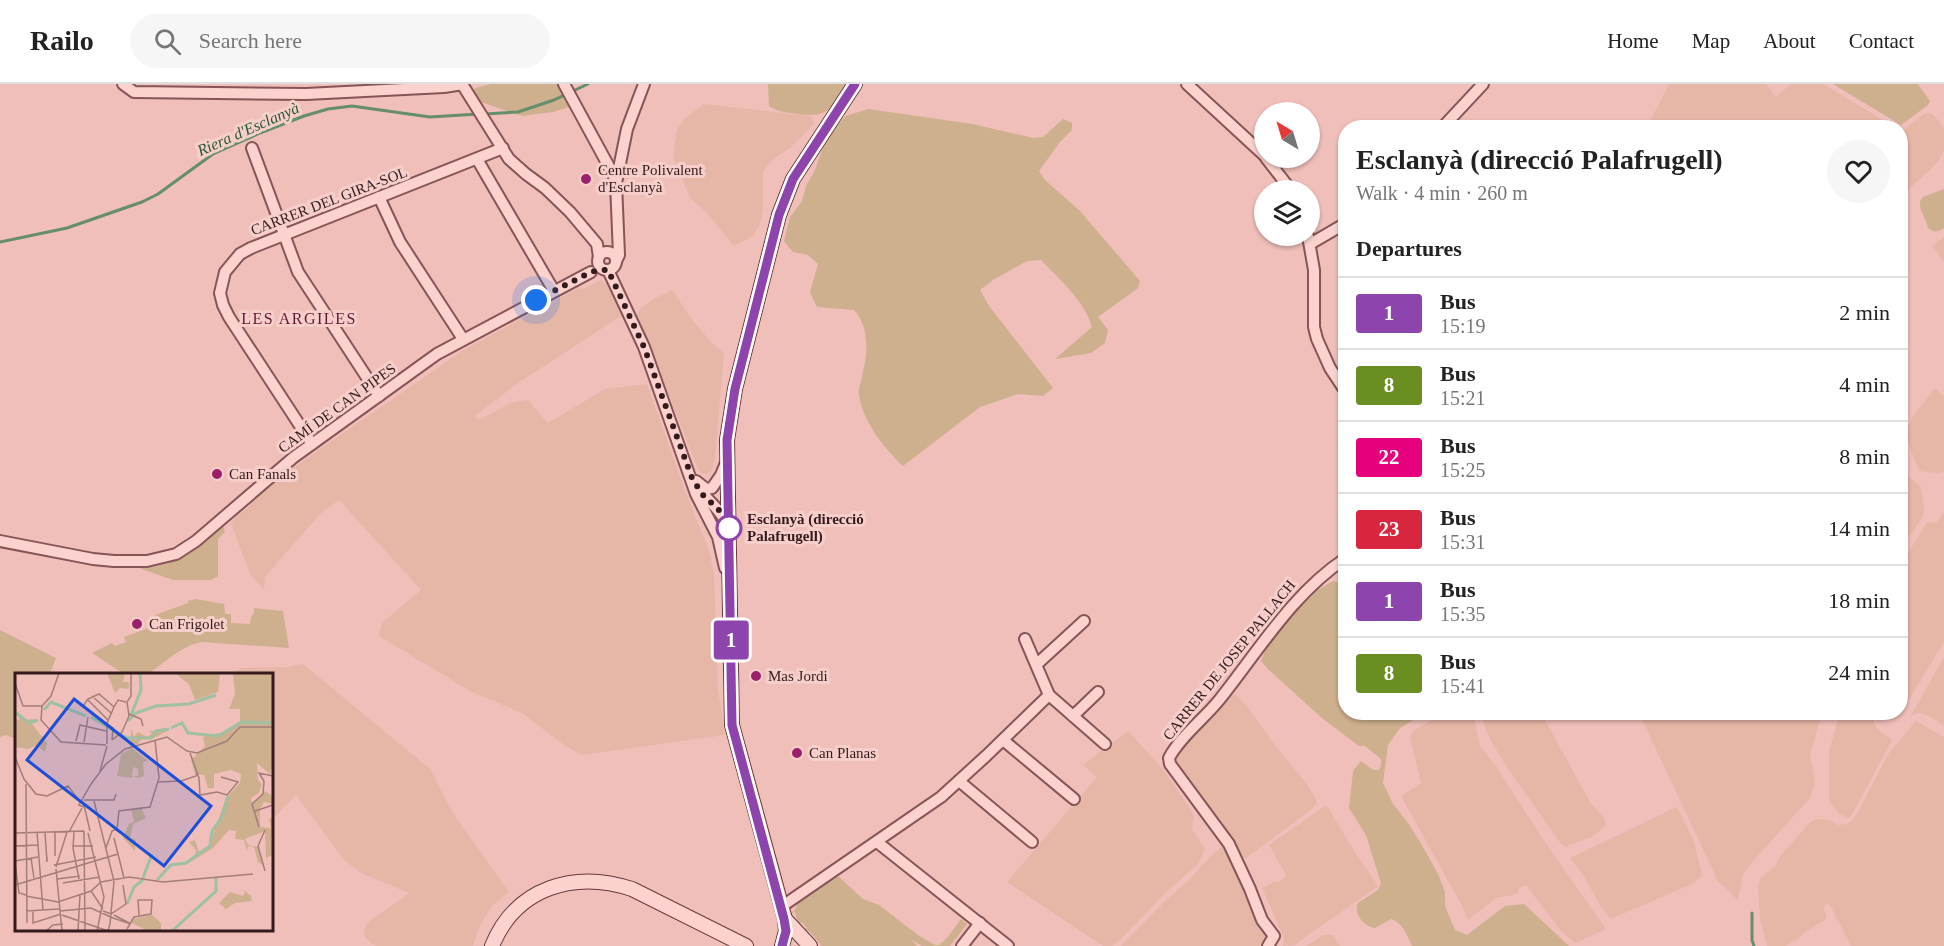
<!DOCTYPE html>
<meta charset="utf-8">
<style>
:root{--surface:#fff;--page:#f6f6f6;--text:#222;--muted:#767676;--line:#e0e0e0}
body{margin:0;font-family:"Times New Roman",serif;background:var(--page);color:var(--text);height:100vh;display:flex;flex-direction:column;font-size:22px;white-space:nowrap}
*{box-sizing:border-box;margin:0}
p{font-size:20px;color:var(--muted)}
.icon{flex:none;width:33px;height:33px;fill:none;stroke:currentColor;stroke-width:2;stroke-linecap:round;stroke-linejoin:round}
.map{position:relative;flex:1;overflow:hidden}
.drawer{position:absolute;left:1338px;top:36px;width:570px;height:600px;display:flex;flex-direction:column;background:var(--surface);border-radius:24px;box-shadow:0 2px 4px #0004}
.drawer>*{flex:none}
.badge{padding:0 12px;border-radius:4px;font-size:21px;line-height:39px}
.needle{width:39px;rotate:322deg}
.fabs{position:absolute;left:1254px;top:18px;display:grid;gap:12px}
.fabs a{display:grid;place-items:center;width:66px;height:66px;border-radius:50%;background:var(--surface);box-shadow:0 2px 4px #0004;font-size:30px}
.you{position:absolute;width:30px;height:30px;margin:-15px;border:4px solid #fff;border-radius:50%;background:#1a73e8;box-shadow:0 0 0 9px #1a73e833}
.map>.badge{position:absolute;translate:-50% -50%;box-shadow:0 0 0 3px #fff}
h2{padding:0 18px;font-size:22px;line-height:54px}
.round{display:grid;place-items:center;flex:none;width:63px;height:63px;border-radius:32px;background:var(--page)}
.overview{display:flex;align-items:center;justify-content:space-between;height:102px;padding:0 18px}
h1{font-size:28px;font-weight:800;line-height:45px}
ul{padding:0;list-style:none}
li{display:flex;align-items:center;gap:18px;height:72px;padding:0 18px;border-top:2px solid var(--line)}
li div{flex:1}
li b{display:block;font-size:22px}
li em{font-style:normal}
li .badge{min-width:66px;font-weight:700;text-align:center}
header{display:flex;align-items:center;gap:36px;box-sizing:border-box;height:84px;padding:0 30px;background:var(--surface);border-bottom:2px solid var(--line)}
header strong{font-size:28px}
nav{display:flex;gap:33px;margin-inline-start:auto;font-size:21px}
.search{width:420px;height:54px;background:var(--page);display:flex;align-items:center;gap:15px;box-sizing:border-box;padding:0 21px;border-radius:33px;color:var(--muted);font-size:22px}
.map>svg:first-child{display:block}
.farmland{fill:#e6b6a7}
.green{fill:#ceaf8e}
.lines{fill:none;stroke-linecap:round;stroke-linejoin:round}
.stream{stroke:#668d6c;stroke-width:3}
.street-casing{stroke:#875457;stroke-width:14}
.secondary-casing{stroke:#69373c;stroke-width:16}
.street{stroke:#fbd2cd;stroke-width:10}
.secondary{stroke:#fbd2cd;stroke-width:14}
.line-casing{stroke:#fff;stroke-width:14}
.line{stroke:#8e44ad;stroke-width:9}
.walk{stroke:#351a1d;stroke-width:6;stroke-dasharray:0 10.8}
.poi-dot{fill:#99206a;stroke:#f7cfca;stroke-width:2}
.stop-dot{fill:#fff;stroke:#8e44ad;stroke-width:3}
.labels{text-anchor:middle;dominant-baseline:central;stroke-width:6;stroke-linejoin:round;paint-order:stroke}
.poi-label{font-size:15px;fill:#351a1d;stroke:#f7cfca;text-anchor:start}
.street-label{font-size:15px;fill:#351a1d;stroke:#f7cfca}
.stop-label{font-size:15px;font-weight:bold;fill:#351a1d;stroke:#f7cfca;text-anchor:start}
.water-label{font-size:16px;font-style:italic;fill:#285637;stroke:#f7cfca}
.neighbourhood-label{font-size:16px;letter-spacing:1.5px;fill:#641735;stroke:#f7cfca}
.inset-river{fill:none;stroke:#9fc0a2;stroke-width:3}
.inset-road{fill:none;stroke:#a57d7b;stroke-width:1.5}
.view{fill:#1d4ed8;fill-opacity:0.15;stroke:#1d4ed8;stroke-width:3}
.inset-edge{fill:none;stroke:#351a1d;stroke-width:3}
</style>
<header>
<strong>Railo</strong>
<div class="search"><svg class="icon" aria-label="search" viewBox="0 0 24 24"><circle cx="10" cy="10" r="6"/><path d="M15 15l6 6"/></svg>Search here</div>
<nav><a>Home</a><a>Map</a><a>About</a><a>Contact</a></nav>
</header>
<div class="map">
<svg width="1944" height="862" viewBox="0 0 1944 862">
<rect width="100%" height="100%" fill="#f0bfba"/>
<g class="farmland">
<polygon points="1669,0 1766,0 1776,13 1791,0 1823,0 1875,31 1891,43 1647,43"/>
<polygon points="704,20 811,32 815,39 791,63 773,75 763,87 763,125 760,140 753,152 734,162 706,128 690,114 673,72 677,45 684,35"/>
<polygon points="1930,29 1938,36 1944,45 1944,66 1939,76 1930,86 1901,112 1901,48 1924,30"/>
<polygon points="1944,153 1944,178 1932,162"/>
<polygon points="601,196 607,201 621,232 515,301 475,332 478,336 513,318 528,316 548,339 605,305 647,300 687,412 709,466 714,491 718,605 725,651 582,671 564,661 522,629 470,607 379,552 382,539 421,506 339,416 321,429 265,493 264,506 250,490 231,440 240,426 242,428 250,422 249,420 284,390 462,267 580,203 581,206"/>
<polygon points="672,206 693,237 711,258 724,269 715,373 712,386 707,390 702,390 698,385 637,231 641,224 652,216"/>
<polygon points="1935,304 1944,312 1944,388 1936,389 1919,387 1908,358 1907,346 1911,335"/>
<polygon points="1901,386 1921,403 1924,422 1923,432 1912,449 1908,453 1902,454"/>
<polygon points="1944,428 1944,558 1905,622 1900,620 1901,481 1927,438 1936,439"/>
<polygon points="1944,573 1944,642 1929,632 1920,629 1914,630 1910,633"/>
<polygon points="303,580 430,685 453,729 509,808 492,822 480,841 473,862 376,862 371,859 365,853 364,847 367,839 409,809 363,790 344,776 296,711 272,736 272,590 232,590 242,584 286,583"/>
<polygon points="1235,610 1246,621 1275,661 1306,699 1315,713 1317,719 1312,725 1246,774 1243,773 1224,742 1174,676 1177,668 1203,642 1225,616"/>
<polygon points="1446,628 1473,629 1480,662 1495,681 1545,758 1606,845 1575,859 1561,847 1526,801 1519,804 1518,809 1513,811 1496,814 1468,836 1461,820 1401,712 1421,699 1410,653 1413,647"/>
<polygon points="1481,629 1533,629 1539,637 1545,636 1590,718 1604,734 1606,742 1591,753 1565,763 1559,757 1508,685 1491,657 1485,644"/>
<polygon points="1639,629 1822,629 1810,670 1815,698 1810,714 1753,777 1743,791 1738,816 1718,797"/>
<polygon points="1840,629 1874,629 1874,639 1877,645 1892,656 1854,727 1849,734 1839,730 1830,718 1829,712 1829,667"/>
<polygon points="1916,637 1944,653 1944,862 1851,862 1830,821 1826,820 1823,823 1827,833 1824,837 1805,848 1796,857 1792,857 1786,862 1767,862 1760,835 1758,803 1760,795 1776,781 1778,775 1809,739 1815,735 1822,735 1832,737 1838,741 1847,740 1852,736 1857,730 1889,669"/>
<polygon points="1128,647 1162,684 1189,723 1194,732 1192,745 1205,765 1198,780 1164,810 1122,854 1112,862 1103,862 1007,798 1097,693 1083,681"/>
<polygon points="1325,722 1328,724 1356,770 1377,800 1377,803 1294,861 1283,862 1284,854 1262,804 1273,798 1281,797 1286,791 1269,761"/>
<polygon points="1677,723 1693,755 1702,791 1694,799 1611,835 1602,824 1583,791 1570,774"/>
<polygon points="1225,760 1268,850 1266,860 1264,862 1121,862 1165,817 1188,797 1211,772"/>
<polygon points="1323,851 1333,851 1340,862 1307,862"/>
</g>
<g class="green">
<polygon points="492,0 559,0 571,22 553,28 522,32 478,17 474,6 475,4"/>
<path d="M768 0H846C829 25 830 34 797 30 786 28 778 28 769 22Z"/>
<polygon points="1833,0 1918,0 1930,17 1928,21 1901,41"/>
<path d="M868 25 972 40 1034 54 1043 53 1063 35 1072 39V46L1060 58 1039 87 1045 96 1080 127 1140 197 1138 204 1098 233 1108 246 1105 259 1091 269 1055 275 1092 243C1085 217 1059 195 1041 176L1027 177 993 196 980 206 989 222 1053 304 1043 312 1018 310 980 323 903 382C884 364 863 338 859 311 858 304 862 295 863 288 868 267 869 242 854 226L817 223 810 208 818 180 808 171 793 168 784 157 790 133 802 117 806 102 815 86 827 52 846 32Z"/>
<path d="M1944 105V144C1937 148 1934 149 1928 144 1926 133 1919 128 1920 117L1923 113Z"/>
<path d="M223 441 225 448 218 455V492L211 496H173L139 484C178 482 196 467 223 441Z"/>
<path d="M1333 497 1345 500 1346 628 1425 629 1400 644 1388 661 1383 699 1392 718 1410 742 1423 763 1438 790 1445 808V822L1455 846 1467 851 1505 822 1524 820 1569 862H1412C1407 851 1403 839 1391 835L1375 844C1364 842 1353 830 1358 819L1378 806 1381 799 1366 751 1349 724 1353 687 1361 677 1373 686H1379L1381 682V675L1365 662H1359L1322 634 1269 586 1261 577 1266 564 1304 514Z"/>
<polygon points="196,515 224,520 225,530 231,530 231,539 250,540 251,533 254,529 254,524 283,527 289,564 201,558 191,561 179,567 148,590 124,590 92,569 112,559 115,562 126,558 124,553 149,544 153,545 159,541 158,533 155,531 188,519 188,517"/>
<polygon points="0,546 56,574 50,590 16,590 16,655 6,651 0,653"/>
<polygon points="838,792 863,815 879,821 918,851 935,861 939,861 948,853 961,835 967,840 950,862 922,862 912,856 917,862 822,862 810,848 804,845 807,844 803,839 798,839 795,828 790,830 795,826 797,820"/>
</g>
<g class="lines">
<g class="stream">
<polyline points="485,30 518,28 554,16 588,0"/>
<polyline points="0,158 67,144 142,118 158,110 213,70 260,49 304,32 328,25 352,22 430,33 478,30"/>
<polyline points="1752,829 1752,856 1754,862"/>
</g>
<g class="street-casing">
<g id="street">
<polyline points="123,0 134,8 306,10 444,3 463,0"/>
<polyline points="462,0 509,75 526,90 545,104 570,128 597,160 599,173"/>
<polyline points="564,0 613,90 616,99"/>
<polyline points="1187,0 1264,71"/>
<polyline points="1442,44 1483,0"/>
<polyline points="252,64 298,188 379,312"/>
<polyline points="1266,74 1291,106"/>
<polyline points="477,75 554,207"/>
<polyline points="379,113 400,158 463,255"/>
<polyline points="1308,152 1314,186 1314,243 1317,255 1330,284 1346,308"/>
<polyline points="1310,160 1346,139"/>
<circle cx="607" cy="177" r="9"/>
<polyline points="616,177 619,171 616,99 627,45 644,0"/>
<polyline points="608,186 644,263 696,410 718,453 725,484"/>
<polyline points="312,360 229,233 223,221 220,209 225,188 240,170 251,164 503,64"/>
<polyline points="696,397 706,405 712,404 721,391 726,379"/>
<path d="M699 404C708 418 721 425 727 441"/>
<polyline points="0,457 93,475 114,477 147,477 176,470 196,457 294,373 437,270 591,188"/>
<polyline points="1037,580 1084,537"/>
<polyline points="1049,611 1105,660"/>
<polyline points="1073,632 1098,608"/>
<polyline points="1003,656 1074,715"/>
<polyline points="959,697 1032,758"/>
<polyline points="877,758 1008,862"/>
<polyline points="781,823 941,713 986,672 1049,611 1025,555"/>
<polyline points="962,862 980,839"/>
<path d="M1268 862 1274 852 1262 836 1250 805 1229 760 1170 680 1169 674C1180 653 1205 634 1220 615 1259 566 1293 509 1346 474"/>
</g>
</g>
<g class="secondary-casing">
<g id="secondary">
<polyline points="785,835 810,862"/>
<path d="M492 862C516 803 575 786 632 805L746 862"/>
<polyline points="782,862 786,847 785,835 732,641 727,356 735,305 779,131 793,95 855,0"/>
</g>
</g>
<use href="#street" class="street"/>
<use href="#secondary" class="secondary"/>
</g>
<g class="lines">
<g class="line-casing">
<polyline id="line" points="782,862 786,847 784,835 732,641 727,356 735,305 779,131 793,95 855,0"/>
</g>
<use href="#line" class="line"/>
<polyline class="walk" points="536,216 591,188 600,186 608,186 644,263 692,394 702,410 722,429 729,448 729,444"/>
</g>
<g class="poi-dot">
<circle cx="586" cy="95" r="6"/>
<circle cx="217" cy="390" r="6"/>
<circle cx="137" cy="540" r="6"/>
<circle cx="756" cy="592" r="6"/>
<circle cx="797" cy="669" r="6"/>
</g>
<circle class="stop-dot" cx="729" cy="444" r="12"/>
<g class="labels">
<g class="poi-label">
<text x="598" y="86">Centre Polivalent<tspan x="598" dy="17">d'Esclanyà</tspan></text>
<text x="229" y="390">Can Fanals</text>
<text x="149" y="540">Can Frigolet</text>
<text x="768" y="592">Mas Jordi</text>
<text x="809" y="669">Can Planas</text>
</g>
<g class="street-label">
<text transform="translate(329 117) rotate(-21)">CARRER DEL GIRA-SOL</text>
<text transform="translate(337 324) rotate(-36)">CAMÍ DE CAN PIPES</text>
<text transform="translate(1229 576) rotate(-51)">CARRER DE JOSEP PALLACH</text>
</g>
<g class="stop-label">
<text x="747" y="435">Esclanyà (direcció<tspan x="747" dy="17">Palafrugell)</tspan></text>
</g>
<g class="water-label">
<text transform="translate(248 45) rotate(-24)">Riera d'Esclanyà</text>
</g>
<g class="neighbourhood-label">
<text x="299" y="234">LES ARGILES</text>
</g>
</g>
<g transform="translate(15 589)">
<rect width="258" height="258" fill="#f0bfba"/>
<path d="M92 0H110L108 9H114V16L105 15 100 20ZM160 0H205L203 19 180 27 174 11ZM218 0H258V88L255 101 242 90 243 107 247 111 244 120 236 125 237 130 250 118 257 123V131L249 129 245 136V154L256 155 254 146 258 144V182L251 185 250 158 230 166 233 172 243 174 248 192 243 189 239 174 233 173 232 178 229 167 220 166 221 158 214 157 198 175 172 191 158 192 144 202 154 192 171 190 180 182 181 177 174 169 180 167 184 179 194 173 211 125 225 110 226 101 216 97 199 101V115H193L189 102 180 101 176 87 190 73 188 64 208 59 225 48V36H214L220 21ZM0 37 11 47 21 46 17 51 32 70 30 79 22 72 13 76 0 74V46L5 47ZM116 56 119 64 123 59 132 64 137 61 134 58 154 57 137 66 127 65 123 71 115 73ZM117 75 133 88 128 89 129 103 123 105 118 103H123V96L118 94 117 105 102 103 106 81ZM126 134 131 145 118 151 115 165 121 167 120 178 108 165 114 151 119 149 116 136ZM225 215 230 218 236 223 237 228 220 230 211 236 204 230 215 219 228 223 230 219ZM137 242 146 250V258L131 257 117 250 118 246Z" fill="#ceaf8e"/>
<path class="inset-river" d="M29 37 36 29 71 43M0 39 14 50 23 47M116 42 126 17 125 0M76 44 112 65H136L141 58 154 56M113 48 121 40 141 33 174 31 201 22M156 55 167 50 173 60 203 63 227 49 258 50M128 205 137 181M142 207 156 192 171 190 195 173 197 158 207 144 213 123M112 231 119 214 128 207M157 258 201 218V205"/>
<path class="inset-road" d="M44 0 36 23 27 33 26 47 46 69 91 72M0 10 8 33H27M77 23 96 40M72 26 93 47M112 29 116 23V0M114 41 126 46 128 53M97 67 98 55 68 33 73 26 84 21 99 34M97 67 107 59 114 43 112 29M61 68 65 52 91 58M69 69 73 44M92 71V50L99 34 103 27 111 29M175 80 184 105 185 122 202 119 212 122 223 109 206 104M0 84 9 106 21 121 32 123 53 113 66 130M85 98 92 73M143 109 166 108 181 103 182 100M11 111 12 250M69 127H99L101 121M69 132 75 158M69 134 64 132 76 111 91 91 110 76 152 64 172 78 182 80 212 68 225 54H258M240 138 258 132M244 154 237 131 248 121 249 108 244 100 258 103M69 158 70 258M22 159 28 237M30 159 32 189V184M40 159V183M54 159 67 135M59 159 58 175 64 206M0 160 69 158M73 160 89 224 82 258M99 165 109 205M0 173 23 172M58 173H78M91 175 97 158 102 156 104 138 135 134 144 105 140 67M16 185 19 205M0 188 23 184M0 190 4 220 11 222M39 192 81 184M41 194 52 159M41 196 47 258M250 198 243 173 250 157M42 206 65 203M48 210 85 204M0 212 103 181M76 218 88 236M11 223 43 229 76 218 86 209 114 204 148 209 238 201M11 238 44 236M18 238V250L46 241M45 238 76 235 98 245M88 238 96 241 111 231 108 212M47 242 93 258 95 251 99 208 79 128M98 245 116 251 99 242M112 256 119 244 136 241 137 227H123L124 242M31 258 38 252 48 251M63 258 65 221"/>
<path class="view" d="M59 26 196 133 149 193 12 87Z"/>
<rect width="258" height="258" class="inset-edge"/>
</g>
</svg>
<div class="fabs">
<a><svg class="needle" viewBox="-14 -14 28 28"><path d="M0-13l5 13h-10z" fill="#e53935"/><path d="M0 13l5-13h-10z" fill="#767676"/></svg></a>
<a><svg class="icon" aria-label="layers" viewBox="0 0 24 24"><path d="M12 4l9 5-9 5-9-5zM3 14l9 5 9-5"/></svg></a>
</div>
<div class="you" style="left:536px;top:216px"></div>
<b class="badge" style="left:731px;top:556px;background:#8e44ad;color:#fff">1</b>
<section class="drawer">
<div class="overview"><div><h1>Esclanyà (direcció Palafrugell)</h1><p>Walk · 4 min · 260 m</p></div><a class="round"><svg class="icon" aria-label="heart" viewBox="0 0 24 24"><path d="M12 20l-8-8c-3-5 5-10 8-4 3-6 11-1 8 4z"/></svg></a></div>
<h2>Departures</h2>
<ul>
<li><span class="badge" style="background:#8e44ad;color:#fff">1</span><div><b>Bus</b><p>15:19</p></div><em>2 min</em></li>
<li><span class="badge" style="background:#6b8e23;color:#fff">8</span><div><b>Bus</b><p>15:21</p></div><em>4 min</em></li>
<li><span class="badge" style="background:#e6007e;color:#fff">22</span><div><b>Bus</b><p>15:25</p></div><em>8 min</em></li>
<li><span class="badge" style="background:#d7263d;color:#fff">23</span><div><b>Bus</b><p>15:31</p></div><em>14 min</em></li>
<li><span class="badge" style="background:#8e44ad;color:#fff">1</span><div><b>Bus</b><p>15:35</p></div><em>18 min</em></li>
<li><span class="badge" style="background:#6b8e23;color:#fff">8</span><div><b>Bus</b><p>15:41</p></div><em>24 min</em></li>
</ul>
</section>
</div>
